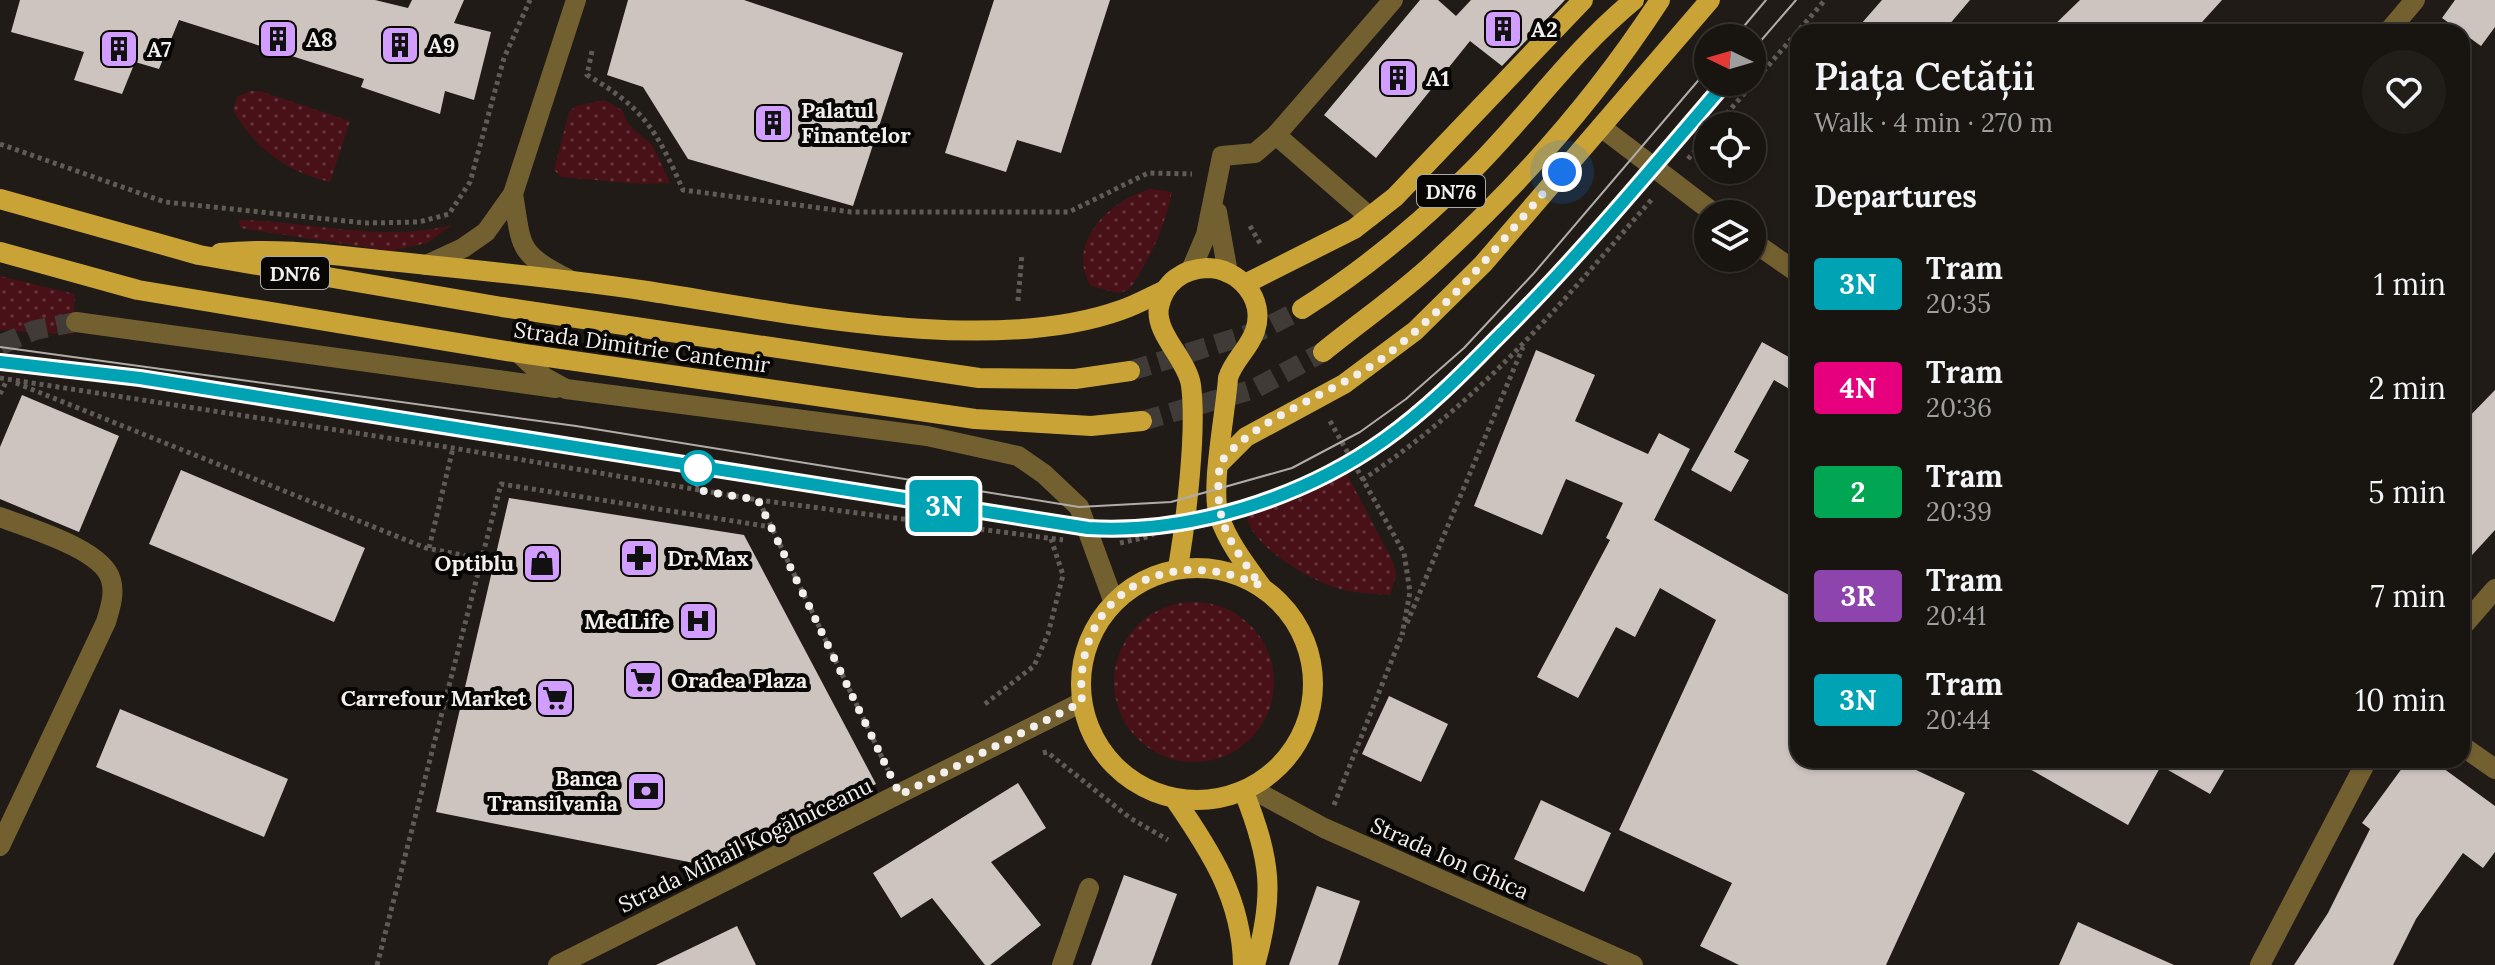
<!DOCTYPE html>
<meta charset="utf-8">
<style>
:root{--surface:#181410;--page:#211d19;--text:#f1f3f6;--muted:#9f9e9f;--line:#363330}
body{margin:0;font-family:Lora,serif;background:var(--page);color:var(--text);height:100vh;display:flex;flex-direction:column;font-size:30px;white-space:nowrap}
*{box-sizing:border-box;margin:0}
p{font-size:26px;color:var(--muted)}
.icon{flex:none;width:44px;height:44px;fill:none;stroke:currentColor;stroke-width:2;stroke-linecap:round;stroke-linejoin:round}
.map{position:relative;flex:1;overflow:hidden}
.drawer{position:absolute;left:1790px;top:24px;width:680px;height:744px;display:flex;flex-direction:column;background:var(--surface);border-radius:24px;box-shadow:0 2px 6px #0004,0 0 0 2px var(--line)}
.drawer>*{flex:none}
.badge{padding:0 16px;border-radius:6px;font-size:28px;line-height:52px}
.needle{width:52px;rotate:275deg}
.tools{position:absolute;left:1694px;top:24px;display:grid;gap:16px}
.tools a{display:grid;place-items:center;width:72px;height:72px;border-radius:50%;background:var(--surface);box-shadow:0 2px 6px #0004,0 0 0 2px var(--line);font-size:40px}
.you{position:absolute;width:40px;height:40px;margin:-20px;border:6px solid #fff;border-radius:50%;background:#1a73e8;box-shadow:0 0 0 12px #1a73e833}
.map>.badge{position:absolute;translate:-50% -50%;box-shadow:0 0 0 4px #fff}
h2{padding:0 24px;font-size:30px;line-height:72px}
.round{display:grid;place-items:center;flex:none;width:84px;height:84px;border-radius:42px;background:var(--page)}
.head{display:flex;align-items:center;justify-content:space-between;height:136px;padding:0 24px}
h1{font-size:38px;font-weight:600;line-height:60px}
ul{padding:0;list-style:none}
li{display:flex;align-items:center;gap:24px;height:104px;padding:0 24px}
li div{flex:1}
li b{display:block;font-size:30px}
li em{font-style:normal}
li .badge{min-width:88px;font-weight:700;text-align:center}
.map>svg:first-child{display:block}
.grass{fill:url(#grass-dots)}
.building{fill:#cdc4c0}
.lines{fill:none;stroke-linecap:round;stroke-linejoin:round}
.minor-tunnel{stroke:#403b36;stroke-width:20;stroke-dasharray:20 10;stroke-linecap:butt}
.major-tunnel{stroke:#403b36;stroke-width:20;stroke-dasharray:20 10;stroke-linecap:butt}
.path{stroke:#605b57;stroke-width:5;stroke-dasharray:4 4;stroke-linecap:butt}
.minor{stroke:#726031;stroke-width:20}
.major{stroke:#caa337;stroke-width:20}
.tram{stroke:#b0aca8;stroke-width:2}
.line-casing{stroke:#fff;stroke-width:18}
.line{stroke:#00a3b4;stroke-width:12}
.walk{stroke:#f3efec;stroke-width:8;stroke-dasharray:0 14.4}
.stop-dot{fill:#fff;stroke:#00a3b4;stroke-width:4}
.labels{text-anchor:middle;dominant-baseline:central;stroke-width:8;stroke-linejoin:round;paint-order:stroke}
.shield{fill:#080605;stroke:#aca9a7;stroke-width:2}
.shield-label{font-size:20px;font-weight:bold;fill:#f3efec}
.poi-label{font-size:22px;font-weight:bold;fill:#f3efec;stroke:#080605;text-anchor:start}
.street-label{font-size:22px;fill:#f3efec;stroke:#080605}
</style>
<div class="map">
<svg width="2495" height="965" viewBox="0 0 2495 965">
<defs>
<pattern id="grass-dots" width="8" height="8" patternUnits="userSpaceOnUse" patternTransform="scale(2)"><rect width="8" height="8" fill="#481117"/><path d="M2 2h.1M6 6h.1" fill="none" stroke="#633439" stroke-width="1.8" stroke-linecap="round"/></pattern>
</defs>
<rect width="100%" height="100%" fill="#201b16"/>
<g class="grass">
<path d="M251 91H260L350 121 330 182C287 172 255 149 233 110L237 97Z"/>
<polygon points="604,100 622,110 628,124 653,146 670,183 641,184 561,177 554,170 569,112 576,106"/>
<path d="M1151 189 1172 192C1164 229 1150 259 1129 290L1118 293 1091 286C1064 243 1111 199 1151 189Z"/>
<path d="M239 220C311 221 381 243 452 225L427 243 391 251 240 228Z"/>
<polygon points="0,276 75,294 73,335 0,330"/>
<path d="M1346 472 1394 564 1396 575 1390 595C1372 594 1352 593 1334 587 1308 579 1244 542 1247 512L1317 489Z"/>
<circle cx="1194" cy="682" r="80"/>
</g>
<g class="building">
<polygon points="20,0 375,0 408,8 412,0 464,0 454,23 491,32 474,100 445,91 440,114 361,87 364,79 179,20 159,69 135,62 122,94 74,80 84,52 11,32"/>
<polygon points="628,0 744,0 903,53 853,206 688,159 643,87 607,75"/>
<polygon points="994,0 1110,0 1061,153 1017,140 1006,172 945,153"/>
<polygon points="1420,0 1438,0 1456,16 1471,0 1565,0 1502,66 1470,41 1376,158 1324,115"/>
<polygon points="1882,0 1970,0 1943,32 1854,32"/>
<polygon points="2080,0 2222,0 2193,32 2047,32"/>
<polygon points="2455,0 2495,0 2495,27 2481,46 2442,18"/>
<polygon points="1762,342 1798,362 1798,394 1774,380 1734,452 1749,460 1731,492 1691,470"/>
<polygon points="1536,350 1595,375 1575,421 1648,454 1659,433 1690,449 1654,520 1798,600 1798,760 1895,760 1965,793 1886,965 1739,965 1700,946 1732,883 1619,830 1716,620 1660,588 1635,637 1616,627 1578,698 1537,677 1610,540 1606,538 1623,503 1566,479 1542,535 1474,506"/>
<polygon points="2495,390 2495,530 2462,566 2462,424"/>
<polygon points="22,395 119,436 79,532 0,499 0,447"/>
<polygon points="181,470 365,548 334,622 149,544"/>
<polygon points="509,498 744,535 876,784 704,865 436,812"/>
<polygon points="1389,696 1448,724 1421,782 1362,754"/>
<polygon points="120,709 288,779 264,837 96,767"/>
<polygon points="2014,760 2230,760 2210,794 2161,766 2128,825"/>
<polygon points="2408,760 2432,760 2495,806 2495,852 2483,868 2463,853 2416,919 2393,965 2294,965 2328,913 2370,829 2362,823"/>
<polygon points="1018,783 1046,828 991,862 1041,925 990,965 985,965 932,898 901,918 873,873"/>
<polygon points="1541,800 1611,833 1584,892 1514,859"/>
<polygon points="1124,875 1177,894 1151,965 1091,965"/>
<polygon points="1317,886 1360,901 1338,965 1289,965"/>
<polygon points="2078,922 2174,965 2059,965"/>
<polygon points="737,926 756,965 656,965"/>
</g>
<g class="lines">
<polyline class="minor-tunnel" points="0,345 35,330 76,322"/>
<g class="major-tunnel">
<polyline points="1130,371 1259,331 1302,309"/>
<polyline points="1142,421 1254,389 1323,352"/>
</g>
<g class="path">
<path d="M592 51 587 75C644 108 657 131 683 190L851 212H1069L1148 173 1192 174"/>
<polyline points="1716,126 1825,0"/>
<polyline points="0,144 165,202 365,223 419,222 449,214 470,182 504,58 530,0"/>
<polyline points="1688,159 1708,135"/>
<polyline points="1250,226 1261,245"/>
<polyline points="1018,301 1022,254"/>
<polyline points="0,378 453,448 758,500 1063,540"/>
<polyline points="16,383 426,548 482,559"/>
<polyline points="0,394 7,380"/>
<polyline points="1330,421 1404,553 1410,592 1402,635"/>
<path d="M1362 480C1481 401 1560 305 1652 199"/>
<polyline points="759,501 888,770"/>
<polyline points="1120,543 1151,536 1155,531"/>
<polyline points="429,548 453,448"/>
<polyline points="1407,623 1523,347"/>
<polyline points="985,704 1034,666 1048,634 1063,575 1051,539"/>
<polyline points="1043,753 1047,752 1130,818 1168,840"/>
<polyline points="1334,805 1403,632"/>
<polyline points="377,965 501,484 771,527"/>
</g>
<g class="minor">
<polyline points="2388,32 2415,0"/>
<polyline points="1601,127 1715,214"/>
<polyline points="1276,135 1370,217"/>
<path d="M513 194C522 248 517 253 568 279"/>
<polyline points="1217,212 1228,273"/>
<polyline points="1752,241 1798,273"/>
<polyline points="426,265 463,248 486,232 513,194 576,0"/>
<polyline points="1191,270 1206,235 1222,156 1255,153 1276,135 1393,0"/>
<polyline points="76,322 556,388"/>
<polyline points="519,353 544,377 566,389 927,436 1018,456 1044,474 1079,507 1113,600"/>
<path d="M0 517C28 528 103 549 111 580 115 594 110 609 106 622L0 846"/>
<polyline points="2462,627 2495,589"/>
<polyline points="2462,746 2495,769"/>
<polyline points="1250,788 1324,828 1633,965"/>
<polyline points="558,965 1082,702"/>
<polyline points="1062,965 1089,888"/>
<polyline points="2260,965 2367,760"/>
</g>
<g class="major">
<polyline points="0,199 199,255 502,307 979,378 1075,379 1130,371"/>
<polyline points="0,252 138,290 519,353 975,419 1091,426 1142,421"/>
<path d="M220 253C277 247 332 255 389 261 475 270 561 278 647 291 783 312 990 357 1121 310 1136 305 1150 297 1165 290"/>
<polyline points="1245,284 1354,229 1395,197 1583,0"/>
<path d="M1302 309C1364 270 1422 222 1473 170 1529 114 1573 50 1634 0"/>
<path d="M1323 352C1361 321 1401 294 1437 260 1520 184 1599 94 1660 0"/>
<polyline points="1220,463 1246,437 1344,384 1415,331 1483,264 1710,0"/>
<circle cx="1197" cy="684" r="116"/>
<path d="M1178 568C1186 520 1197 432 1191 385 1187 359 1154 333 1159 307 1164 282 1183 269 1207 268 1239 268 1266 299 1255 331 1249 349 1234 359 1228 378 1226 411 1210 488 1219 516 1228 542 1245 564 1261 586"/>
<path d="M1244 792C1271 860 1275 894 1255 965"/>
<path d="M1174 798C1210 850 1242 899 1243 965"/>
</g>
<g class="tram">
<polyline points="1734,38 1766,0"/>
<polyline points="1752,51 1796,0"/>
<polyline points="0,347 576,426 1079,507 1171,502 1292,468 1360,432 1406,399 1464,348 1534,273 1708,69"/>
<path d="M0 362 140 378 1088 528C1189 533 1301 499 1384 440 1427 410 1464 372 1501 335 1580 255 1652 168 1726 82"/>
</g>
</g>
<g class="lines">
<g class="line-casing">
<path id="line" d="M0 362 140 378 1088 528C1189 534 1301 499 1384 440 1425 411 1461 375 1496 339 1578 258 1651 169 1726 82"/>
</g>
<use href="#line" class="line"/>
<path class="walk" d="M698 468 697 490 758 500 900 795 1082 702C1072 594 1168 541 1261 586 1228 540 1213 521 1220 463 1258 415 1335 394 1384 357 1453 305 1506 235 1562 172"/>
</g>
<defs>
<g id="building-square" transform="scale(2)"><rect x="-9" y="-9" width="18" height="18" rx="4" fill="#d19dfe" stroke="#080605"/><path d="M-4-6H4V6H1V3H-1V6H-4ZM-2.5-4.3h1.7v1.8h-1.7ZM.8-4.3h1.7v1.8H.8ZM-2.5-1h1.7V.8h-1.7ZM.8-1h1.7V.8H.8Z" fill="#111"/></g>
<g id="pharmacy-square" transform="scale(2)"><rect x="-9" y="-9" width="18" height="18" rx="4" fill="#d19dfe" stroke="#080605"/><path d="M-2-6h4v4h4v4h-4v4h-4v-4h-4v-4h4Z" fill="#111"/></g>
<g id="shop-square" transform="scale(2)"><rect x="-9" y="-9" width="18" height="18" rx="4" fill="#d19dfe" stroke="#080605"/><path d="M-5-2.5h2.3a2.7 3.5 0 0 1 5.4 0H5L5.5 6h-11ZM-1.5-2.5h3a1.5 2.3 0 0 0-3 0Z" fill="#111"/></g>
<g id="hospital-square" transform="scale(2)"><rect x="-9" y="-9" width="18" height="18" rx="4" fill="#d19dfe" stroke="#080605"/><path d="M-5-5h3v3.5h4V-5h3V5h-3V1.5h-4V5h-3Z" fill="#111"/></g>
<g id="supermarket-square" transform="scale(2)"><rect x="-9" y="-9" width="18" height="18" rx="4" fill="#d19dfe" stroke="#080605"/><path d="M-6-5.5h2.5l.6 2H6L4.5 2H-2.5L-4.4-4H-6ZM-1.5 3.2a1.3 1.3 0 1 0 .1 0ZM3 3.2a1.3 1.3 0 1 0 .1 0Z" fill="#111"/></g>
<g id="bank-square" transform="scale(2)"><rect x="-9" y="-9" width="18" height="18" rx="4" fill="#d19dfe" stroke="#080605"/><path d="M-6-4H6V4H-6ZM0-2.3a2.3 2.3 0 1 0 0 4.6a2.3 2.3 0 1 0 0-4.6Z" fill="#111"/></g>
</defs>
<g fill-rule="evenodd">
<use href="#building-square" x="1503" y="29"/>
<use href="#building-square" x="278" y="39"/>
<use href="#building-square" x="400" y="45"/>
<use href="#building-square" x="119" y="49"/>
<use href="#building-square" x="1398" y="78"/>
<use href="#building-square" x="773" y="123"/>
<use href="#pharmacy-square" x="639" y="558"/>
<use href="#shop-square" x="542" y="563"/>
<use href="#hospital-square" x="698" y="621"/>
<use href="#supermarket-square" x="643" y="680"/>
<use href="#supermarket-square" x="555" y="698"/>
<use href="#bank-square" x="646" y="791"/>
</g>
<circle class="stop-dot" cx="698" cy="468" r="16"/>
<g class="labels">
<g class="shield">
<rect x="1417" y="175" width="68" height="32" rx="6"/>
<rect x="261" y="257" width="68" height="32" rx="6"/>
</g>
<g class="shield-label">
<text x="1451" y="191">DN76</text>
<text x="295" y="273">DN76</text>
</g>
<g class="poi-label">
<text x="1531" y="29">A2</text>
<text x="306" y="39">A8</text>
<text x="428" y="45">A9</text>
<text x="147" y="49">A7</text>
<text x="1426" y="78">A1</text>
<text x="801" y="110">Palatul<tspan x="801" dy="25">Finantelor</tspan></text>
<text x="667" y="558">Dr. Max</text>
<text x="514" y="563" text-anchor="end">Optiblu</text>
<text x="670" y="621" text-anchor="end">MedLife</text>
<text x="671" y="680">Oradea Plaza</text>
<text x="527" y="698" text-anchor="end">Carrefour Market</text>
<text x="618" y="778" text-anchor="end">Banca<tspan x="618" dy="25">Transilvania</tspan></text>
</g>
<g class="street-label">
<text transform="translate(642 347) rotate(8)">Strada Dimitrie Cantemir</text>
<text transform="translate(745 845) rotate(-26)">Strada Mihail Kogălniceanu</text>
<text transform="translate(1450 858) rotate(24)">Strada Ion Ghica</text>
</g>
</g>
</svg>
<div class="tools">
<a><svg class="needle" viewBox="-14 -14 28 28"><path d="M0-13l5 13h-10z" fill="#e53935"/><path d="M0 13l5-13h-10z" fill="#9f9e9f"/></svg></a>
<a><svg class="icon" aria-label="locate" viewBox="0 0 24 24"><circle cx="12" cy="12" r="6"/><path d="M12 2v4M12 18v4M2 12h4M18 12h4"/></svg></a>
<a><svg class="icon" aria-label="layers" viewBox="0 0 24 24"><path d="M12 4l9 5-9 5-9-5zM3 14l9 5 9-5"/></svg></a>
</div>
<div class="you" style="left:1562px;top:172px"></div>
<b class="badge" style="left:944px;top:506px;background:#00a3b4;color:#fff">3N</b>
<section class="drawer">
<div class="head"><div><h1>Piața Cetății</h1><p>Walk · 4 min · 270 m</p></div><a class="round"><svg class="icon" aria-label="heart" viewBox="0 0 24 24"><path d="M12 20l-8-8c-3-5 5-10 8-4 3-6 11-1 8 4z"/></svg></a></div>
<h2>Departures</h2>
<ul>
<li><span class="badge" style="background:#00a3b4;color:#fff">3N</span><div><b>Tram</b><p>20:35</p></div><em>1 min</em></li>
<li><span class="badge" style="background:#e6007e;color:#fff">4N</span><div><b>Tram</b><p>20:36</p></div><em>2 min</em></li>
<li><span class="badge" style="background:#00a651;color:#fff">2</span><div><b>Tram</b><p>20:39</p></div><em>5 min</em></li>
<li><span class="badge" style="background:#8e44ad;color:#fff">3R</span><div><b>Tram</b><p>20:41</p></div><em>7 min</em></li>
<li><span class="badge" style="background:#00a3b4;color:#fff">3N</span><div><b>Tram</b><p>20:44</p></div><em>10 min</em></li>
</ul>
</section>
</div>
